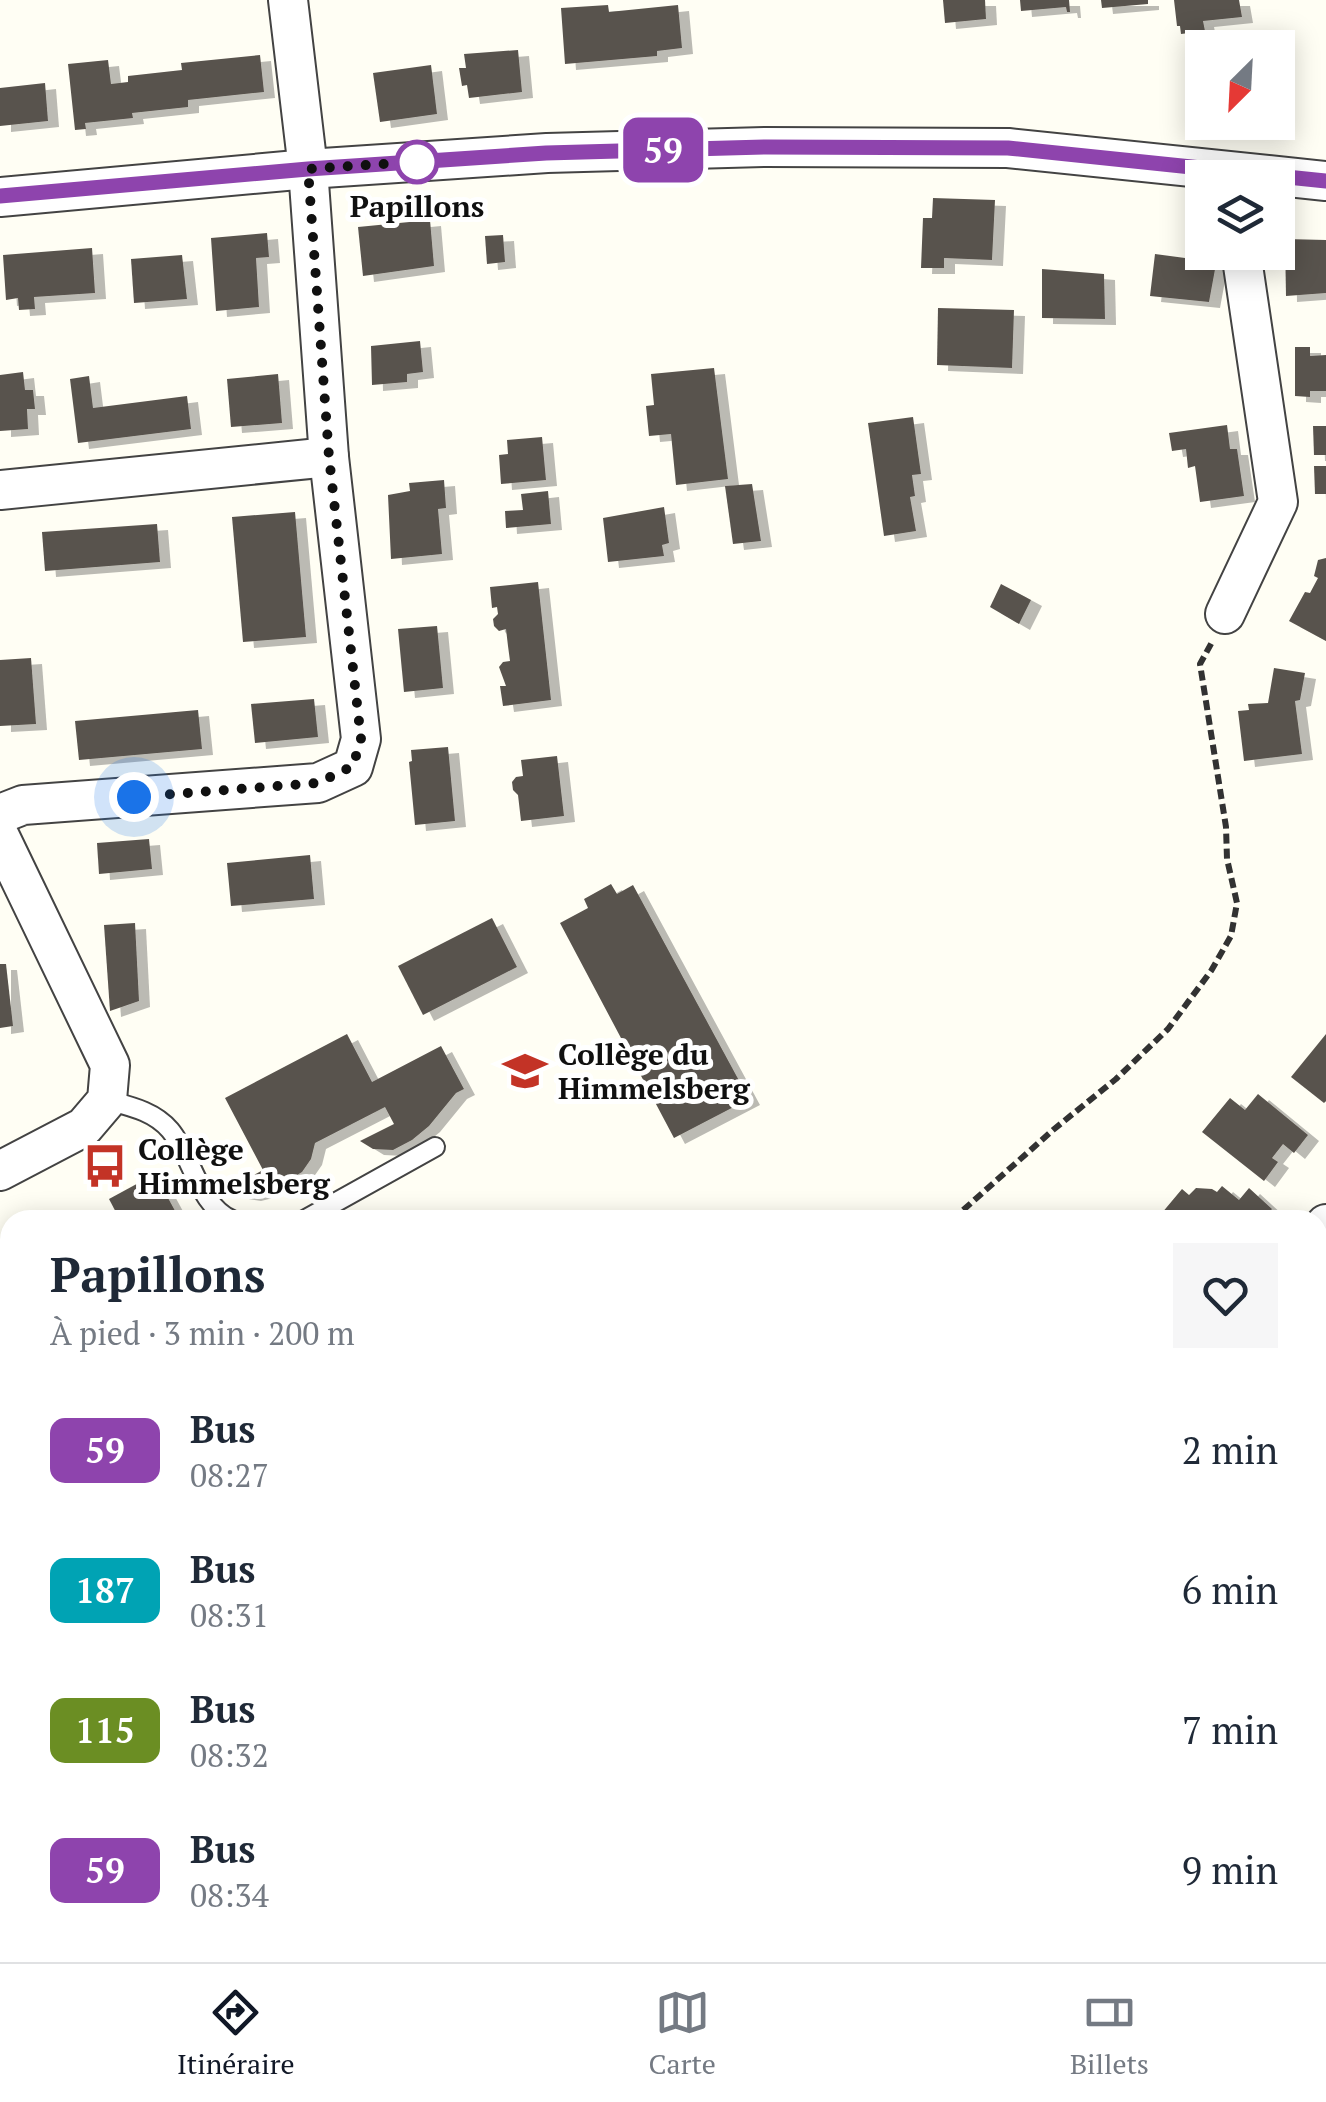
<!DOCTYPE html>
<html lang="fr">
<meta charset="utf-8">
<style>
:root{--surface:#fff;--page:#f6f6f7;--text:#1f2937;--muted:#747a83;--line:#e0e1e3;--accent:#111827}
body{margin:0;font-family:"PT Serif",serif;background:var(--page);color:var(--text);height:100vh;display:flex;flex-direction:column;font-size:38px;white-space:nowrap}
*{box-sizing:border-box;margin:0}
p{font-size:32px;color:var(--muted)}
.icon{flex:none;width:55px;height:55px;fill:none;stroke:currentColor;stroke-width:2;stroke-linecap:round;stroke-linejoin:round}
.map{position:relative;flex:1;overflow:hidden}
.sheet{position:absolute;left:0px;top:1210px;width:1328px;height:752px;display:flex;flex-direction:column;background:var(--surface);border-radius:30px 30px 0 0;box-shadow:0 5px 25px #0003}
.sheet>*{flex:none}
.badge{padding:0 20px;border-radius:15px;font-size:35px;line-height:65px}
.needle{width:65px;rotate:204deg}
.tools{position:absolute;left:1185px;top:30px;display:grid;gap:20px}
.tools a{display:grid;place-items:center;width:110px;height:110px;border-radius:0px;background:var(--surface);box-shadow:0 5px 25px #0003;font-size:50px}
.you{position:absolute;width:50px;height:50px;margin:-25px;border:8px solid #fff;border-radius:50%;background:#1a73e8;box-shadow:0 0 0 15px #1a73e833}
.map>.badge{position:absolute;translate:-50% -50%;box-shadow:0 0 0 5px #fff}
.round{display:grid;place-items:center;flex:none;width:105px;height:105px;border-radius:0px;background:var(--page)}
.head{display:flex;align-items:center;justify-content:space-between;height:170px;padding:0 50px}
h1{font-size:48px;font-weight:700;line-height:75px}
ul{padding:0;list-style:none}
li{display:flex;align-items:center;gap:30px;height:140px;padding:0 50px}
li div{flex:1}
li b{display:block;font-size:38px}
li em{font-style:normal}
li .badge{min-width:110px;font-weight:700;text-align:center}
.tab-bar{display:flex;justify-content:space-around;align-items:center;height:140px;border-top:2px solid var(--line);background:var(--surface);font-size:28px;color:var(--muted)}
.tab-bar a{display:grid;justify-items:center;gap:5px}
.tab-bar .on{color:var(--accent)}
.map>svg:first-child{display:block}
.forest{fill:#b0dc9b}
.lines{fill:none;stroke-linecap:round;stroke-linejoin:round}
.stream{stroke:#3e82cf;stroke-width:10}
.building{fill:#59534d;filter:url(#shadow)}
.lane-casing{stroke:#434343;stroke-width:22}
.street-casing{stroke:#434343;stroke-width:42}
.path{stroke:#323232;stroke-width:6;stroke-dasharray:10 5;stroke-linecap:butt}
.lane{stroke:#fff;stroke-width:18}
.street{stroke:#fff;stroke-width:38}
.line-casing{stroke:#fff;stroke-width:22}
.line{stroke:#8e44ad;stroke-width:15}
.walk{stroke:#101010;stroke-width:10;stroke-dasharray:0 18}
.stop-dot{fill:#fff;stroke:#8e44ad;stroke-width:5}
.labels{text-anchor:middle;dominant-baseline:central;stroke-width:10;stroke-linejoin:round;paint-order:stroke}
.stop-label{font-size:30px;font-weight:bold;fill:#101010;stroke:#fff}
.poi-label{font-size:30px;font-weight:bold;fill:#101010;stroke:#fff;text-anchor:start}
</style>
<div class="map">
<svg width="1326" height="1962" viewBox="0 0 1326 1962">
<defs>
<filter id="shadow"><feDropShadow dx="11" dy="6" stdDeviation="0" flood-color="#0004"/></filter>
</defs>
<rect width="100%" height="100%" fill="#fffef4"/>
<polygon class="forest" points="1326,1717 1326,1962 1099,1962 1108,1952 1318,1952 1318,1726"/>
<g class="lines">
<g class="stream">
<polyline points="1318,1908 1326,1901"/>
<polyline points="1287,1962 1291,1952"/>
</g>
</g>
<g class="building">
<polygon points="943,0 985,0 986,19 945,23"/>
<polygon points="1020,0 1069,0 1070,12 1067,12 1066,7 1021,11"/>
<polygon points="1101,0 1148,0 1148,4 1102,8"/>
<polygon points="1174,0 1239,0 1242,17 1203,21 1205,31 1181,34 1180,26 1177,26"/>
<polygon points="608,5 609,12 678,5 682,48 657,51 657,56 565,64 561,8"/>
<polygon points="518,50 522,92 469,98 467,85 462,86 459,68 466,68 464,54"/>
<polygon points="260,55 264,92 188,100 188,107 132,113 133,118 85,123 86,129 75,130 68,64 108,60 111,84 128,82 128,76 182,70 181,63"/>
<polygon points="431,65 437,114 380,122 373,73"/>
<polygon points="45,83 48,121 0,126 0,88"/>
<polygon points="933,198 995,200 992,260 944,258 944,268 921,268 923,218 932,218"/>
<polygon points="430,220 434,266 363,276 358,227"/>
<polygon points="267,233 269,257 256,258 259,307 216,311 211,238"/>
<polygon points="503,235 505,262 487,264 485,236"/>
<polygon points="1285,239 1326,240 1326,293 1286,296"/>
<polygon points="92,248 95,293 34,297 35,309 19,310 18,298 6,300 3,255"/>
<polygon points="1186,250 1218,253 1209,302 1150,296 1155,254 1185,258"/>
<polygon points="182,255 187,299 134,303 131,259"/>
<polygon points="1042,269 1104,274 1105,319 1042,318"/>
<polygon points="938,308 1014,310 1012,368 937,365"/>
<polygon points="420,341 423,372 407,374 407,382 372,385 371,346"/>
<polygon points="1295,347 1310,347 1310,356 1326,355 1326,391 1310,391 1310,397 1295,396"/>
<polygon points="714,368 728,479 676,485 671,434 649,436 646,406 654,405 651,374"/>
<polygon points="23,372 25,390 33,390 35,409 27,409 28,429 0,431 0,375"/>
<polygon points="278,374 282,423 231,427 227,379"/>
<polygon points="89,376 93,408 187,396 191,429 78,443 70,379"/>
<polygon points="913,417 921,474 912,475 915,496 910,497 916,531 884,536 868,423"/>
<polygon points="1227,425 1230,449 1237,449 1244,496 1200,502 1195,466 1188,468 1186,449 1172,451 1169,433"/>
<polygon points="1313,426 1326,426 1326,455 1314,455"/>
<polygon points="542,437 546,480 501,484 499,455 508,454 507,440"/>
<polygon points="1314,466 1326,466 1326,494 1315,494"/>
<polygon points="444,480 446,508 438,509 442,554 391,559 388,495 410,491 409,483"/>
<polygon points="752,484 761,541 733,544 725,486"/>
<polygon points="548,491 551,524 506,528 505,511 523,510 521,494"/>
<polygon points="664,507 669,543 662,545 664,556 608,562 603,518"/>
<polygon points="295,512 306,637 243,642 232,517"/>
<polygon points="157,524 160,562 45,571 42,532"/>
<polygon points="1326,558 1326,641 1289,621 1305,592 1310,593 1318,578 1314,576 1318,560"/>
<polygon points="538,582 551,700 503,706 500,686 506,686 499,667 503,662 510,661 508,646 506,629 499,631 494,626 493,619 498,614 497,607 492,608 490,587"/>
<polygon points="1001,584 1031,600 1019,624 990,607"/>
<polygon points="437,626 443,688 404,692 398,629"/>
<polygon points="31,658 36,724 0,726 0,660"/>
<polygon points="1274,668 1305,673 1300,700 1295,701 1302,754 1244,761 1238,711 1249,710 1248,704 1268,703"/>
<polygon points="314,699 318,737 255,743 251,704"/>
<polygon points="198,710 202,749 79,760 75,721"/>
<polygon points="448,747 455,821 415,825 409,762 412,761 411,750"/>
<polygon points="557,756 564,816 521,821 518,795 513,790 512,782 516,777 523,776 521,760"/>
<polygon points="149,839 152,869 99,874 97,843"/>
<polygon points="310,855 314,899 231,906 227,863"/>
<polygon points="611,884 617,894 633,885 749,1099 674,1138 560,923 588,908 584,899"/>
<polygon points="492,918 517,967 423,1015 398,966"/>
<polygon points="135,923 139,1001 110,1011 104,925"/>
<polygon points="0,964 6,964 13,1026 0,1028"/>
<polygon points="347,1034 372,1082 441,1046 464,1089 456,1093 429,1126 412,1140 393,1150 373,1149 360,1141 394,1124 385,1107 315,1143 311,1159 302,1172 274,1189 250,1195 225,1191 263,1170 225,1098"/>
<polygon points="1326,1034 1326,1101 1324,1103 1291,1077"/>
<polygon points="1258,1094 1308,1135 1294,1153 1283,1144 1272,1158 1278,1162 1264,1181 1202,1132 1230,1098 1245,1110"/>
<polygon points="155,1174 180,1220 120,1220 109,1199"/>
<polygon points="1222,1186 1239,1200 1249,1188 1272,1209 1263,1220 1156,1220 1182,1189 1189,1195 1196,1188 1212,1189 1217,1192"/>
<polygon points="10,1237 10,1313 0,1317 0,1241"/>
<polygon points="1318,1430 1326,1435 1326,1485 1318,1499"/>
<polygon points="6,1707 10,1709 10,1766 0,1759 0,1717"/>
<polygon points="334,1952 403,1952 412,1954 420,1962 347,1962"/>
</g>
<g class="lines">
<g class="lane-casing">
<g id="lane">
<path d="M107 1100C129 1106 154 1111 170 1130 192 1156 199 1206 232 1220"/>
<polyline points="304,1220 435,1147"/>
</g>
</g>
<g class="street-casing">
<g id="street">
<polyline points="0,197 308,169 547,153 766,147 1008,148 1326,181"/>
<polyline points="0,490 329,457"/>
<polyline points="1225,614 1278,502 1241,252"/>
<polyline points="0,814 23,805 318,783 353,767 361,739 329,457 308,169 288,0"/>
<polyline points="0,837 110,1065 107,1100 84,1127 0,1171"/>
<polyline points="1318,1239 1326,1224"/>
<polyline points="0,1500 10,1523"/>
<polyline points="0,1948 27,1962"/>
<polyline points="186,1952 189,1962"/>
<polyline points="830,1962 837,1952"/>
</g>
</g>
<polyline class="path" points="952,1220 1053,1130 1116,1079 1168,1029 1211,971 1231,936 1237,903 1227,859 1226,827 1200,664 1212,642"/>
<use href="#lane" class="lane"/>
<use href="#street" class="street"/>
</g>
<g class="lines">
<g class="line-casing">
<polyline id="line" points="0,196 308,169 546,153 766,147 1008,148 1326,181"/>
</g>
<use href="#line" class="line"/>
<polyline class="walk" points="134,797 318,783 353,766 361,739 329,457 308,169 427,161 417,162"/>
</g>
<defs>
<g id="school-bare" transform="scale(3.45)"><path d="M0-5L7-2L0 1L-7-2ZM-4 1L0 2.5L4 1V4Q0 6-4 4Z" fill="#c33326" stroke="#fff" stroke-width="2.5" paint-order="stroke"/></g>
<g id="bus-bare" transform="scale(3.45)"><path d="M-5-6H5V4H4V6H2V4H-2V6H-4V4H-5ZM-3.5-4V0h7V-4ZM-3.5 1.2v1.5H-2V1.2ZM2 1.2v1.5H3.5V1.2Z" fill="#c33326" stroke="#fff" stroke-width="2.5" paint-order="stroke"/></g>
</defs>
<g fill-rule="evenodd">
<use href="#school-bare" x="525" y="1071"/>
<use href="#bus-bare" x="105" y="1166"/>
</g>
<circle class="stop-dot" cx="417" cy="162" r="20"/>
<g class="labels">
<g class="stop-label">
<text x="417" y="206">Papillons</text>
</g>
<g class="poi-label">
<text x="558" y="1054">Collège du<tspan x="558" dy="34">Himmelsberg</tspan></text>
<text x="138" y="1149">Collège<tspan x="138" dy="34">Himmelsberg</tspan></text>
</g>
</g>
</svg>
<div class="tools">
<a><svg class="needle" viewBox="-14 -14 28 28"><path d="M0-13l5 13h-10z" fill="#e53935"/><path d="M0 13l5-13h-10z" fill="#747a83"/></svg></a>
<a><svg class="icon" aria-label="layers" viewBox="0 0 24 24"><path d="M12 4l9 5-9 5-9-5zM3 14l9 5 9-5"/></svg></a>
</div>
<div class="you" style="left:134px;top:797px"></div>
<b class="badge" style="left:663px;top:150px;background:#8e44ad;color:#fff">59</b>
<section class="sheet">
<div class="head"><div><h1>Papillons</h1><p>À pied · 3 min · 200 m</p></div><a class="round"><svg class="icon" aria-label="heart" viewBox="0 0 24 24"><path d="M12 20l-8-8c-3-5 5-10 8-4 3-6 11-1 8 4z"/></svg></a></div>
<ul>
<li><span class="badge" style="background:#8e44ad;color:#fff">59</span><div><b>Bus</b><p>08:27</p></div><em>2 min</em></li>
<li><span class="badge" style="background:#00a3b4;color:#fff">187</span><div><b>Bus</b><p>08:31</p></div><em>6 min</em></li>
<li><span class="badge" style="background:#6b8e23;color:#fff">115</span><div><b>Bus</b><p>08:32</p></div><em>7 min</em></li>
<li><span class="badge" style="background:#8e44ad;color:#fff">59</span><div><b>Bus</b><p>08:34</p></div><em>9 min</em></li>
</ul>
</section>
</div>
<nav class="tab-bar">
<a class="on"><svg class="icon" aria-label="directions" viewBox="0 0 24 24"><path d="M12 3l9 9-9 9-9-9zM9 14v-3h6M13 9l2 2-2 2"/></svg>Itinéraire</a>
<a><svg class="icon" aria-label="map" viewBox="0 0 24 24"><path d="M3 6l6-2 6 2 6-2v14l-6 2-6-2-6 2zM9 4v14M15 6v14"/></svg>Carte</a>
<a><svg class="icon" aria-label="tickets" viewBox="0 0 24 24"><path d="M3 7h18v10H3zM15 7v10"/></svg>Billets</a>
</nav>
